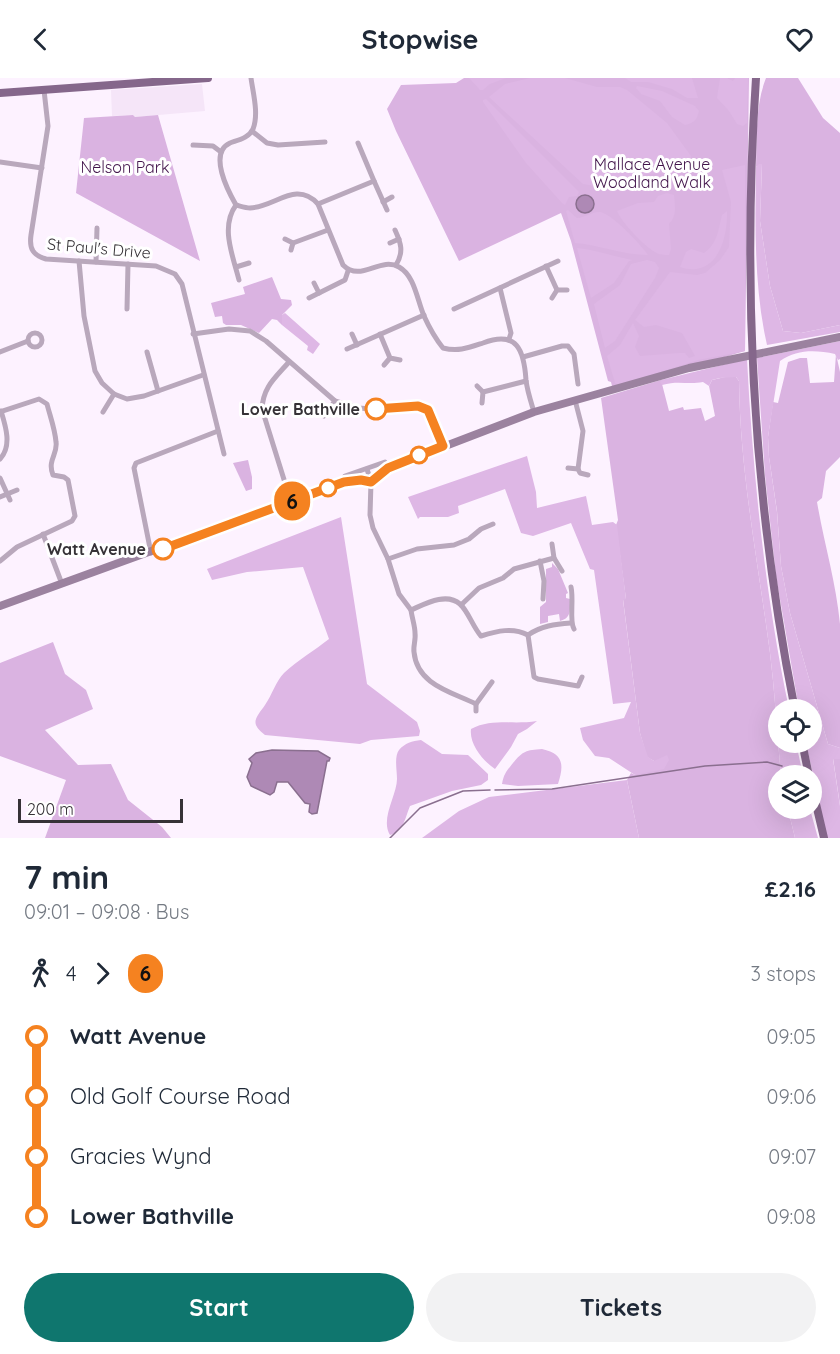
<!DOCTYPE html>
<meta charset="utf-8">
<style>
:root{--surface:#fff;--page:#f2f2f3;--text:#1f2937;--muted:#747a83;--accent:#0f766e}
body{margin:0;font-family:Quicksand,sans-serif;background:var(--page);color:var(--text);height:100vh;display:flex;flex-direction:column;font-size:22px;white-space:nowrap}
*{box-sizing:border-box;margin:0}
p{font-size:20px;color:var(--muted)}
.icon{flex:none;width:33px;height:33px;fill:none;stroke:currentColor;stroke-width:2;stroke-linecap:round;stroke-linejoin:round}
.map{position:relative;height:760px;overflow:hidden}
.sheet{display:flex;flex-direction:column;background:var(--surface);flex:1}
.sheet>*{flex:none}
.badge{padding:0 12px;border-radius:20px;font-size:21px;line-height:39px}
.tools{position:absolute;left:768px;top:621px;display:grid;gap:12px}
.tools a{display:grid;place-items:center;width:54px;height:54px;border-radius:50%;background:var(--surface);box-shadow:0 6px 24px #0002;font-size:30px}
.scale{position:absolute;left:18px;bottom:15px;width:165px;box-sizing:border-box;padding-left:6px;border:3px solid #363237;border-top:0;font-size:16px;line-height:21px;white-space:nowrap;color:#363237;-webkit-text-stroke:4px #fff;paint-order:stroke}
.map>.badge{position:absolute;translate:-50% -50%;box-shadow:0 0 0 3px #fff}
.legs{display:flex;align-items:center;gap:9px;height:66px;padding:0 24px;font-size:20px}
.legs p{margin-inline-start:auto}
.headline{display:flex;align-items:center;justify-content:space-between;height:102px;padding:0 24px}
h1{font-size:33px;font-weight:800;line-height:45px}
.button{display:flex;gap:12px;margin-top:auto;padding:12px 24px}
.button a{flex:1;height:69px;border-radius:36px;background:var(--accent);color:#fff;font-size:24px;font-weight:800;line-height:69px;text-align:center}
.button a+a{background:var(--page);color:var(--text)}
ul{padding:0 24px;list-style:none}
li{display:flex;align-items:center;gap:21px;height:60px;font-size:22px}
li i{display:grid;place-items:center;width:9px;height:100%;margin:0 8px;background:currentColor}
li i::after{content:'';width:15px;height:15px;margin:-8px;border:4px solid;border-radius:50%;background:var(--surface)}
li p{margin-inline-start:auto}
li:first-child i{background:linear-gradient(#0000 50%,currentColor 0)}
li:last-child i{background:linear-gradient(currentColor 50%,#0000 0)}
header{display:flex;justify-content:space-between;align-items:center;height:78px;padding:0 24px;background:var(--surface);font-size:27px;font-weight:800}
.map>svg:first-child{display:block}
.built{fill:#f5e5f8}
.green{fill:#dab3e1}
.forest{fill:#deb7e5}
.water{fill:#ae89b5;stroke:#8a6f8f;stroke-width:1.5}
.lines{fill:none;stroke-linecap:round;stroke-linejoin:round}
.stream{stroke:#8a6f8f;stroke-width:1.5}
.street{stroke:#b9a8bc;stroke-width:5}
.secondary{stroke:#9b829f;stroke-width:8}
.primary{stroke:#85678b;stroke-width:8}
.line-1-casing{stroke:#fff;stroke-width:14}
.line-1{stroke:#f58220;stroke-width:9}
.stop-1-dot{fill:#fff;stroke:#f58220;stroke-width:3}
.labels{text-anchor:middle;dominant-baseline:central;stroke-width:6;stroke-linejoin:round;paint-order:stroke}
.park-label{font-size:16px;fill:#42144b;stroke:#fff}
.street-label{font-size:16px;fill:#363237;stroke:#fff}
.stop-label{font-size:16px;font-weight:bold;fill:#363237;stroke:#fff;text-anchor:end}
</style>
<header><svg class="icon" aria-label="back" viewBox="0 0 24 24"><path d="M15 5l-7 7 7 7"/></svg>Stopwise<svg class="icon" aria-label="heart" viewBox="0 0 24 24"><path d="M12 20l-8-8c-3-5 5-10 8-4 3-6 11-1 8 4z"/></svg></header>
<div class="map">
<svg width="840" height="760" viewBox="0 0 840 760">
<rect width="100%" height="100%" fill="#fdf2ff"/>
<polygon class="built" points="202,6 205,33 135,39 133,37 112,38 111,12"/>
<g class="green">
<polygon points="464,0 749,0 745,273 613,312 611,304 608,303 571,163 561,135 459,183 396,53 387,31 401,7 456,5"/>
<path d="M766 0H798L823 40 840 55V247L801 255 783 253 770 208 760 143 762 86 756 89C757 60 755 27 766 0Z"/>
<polygon points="133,37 135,39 158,37 200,183 76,115 84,40"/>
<polygon points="272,199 281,221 291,222 292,227 282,237 282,247 277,242 272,241 259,255 241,247 226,247 223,245 222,238 215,239 211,225 245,216 243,209"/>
<path d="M836 276 840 294V379L826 393 822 420 817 424C824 465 836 504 840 546 840 587 840 629 840 670L828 666 790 535 781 488 777 433 769 379 768 359 773 324 778 325 788 284 800 280H807L810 305 834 304Z"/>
<path d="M725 299H736L739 303C740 394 758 484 770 575 775 615 777 657 781 697L778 698V730L788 731 795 760H639L627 702 631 695 635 697 654 683 647 679 640 655 623 521H626L616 447 618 442 601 320 661 302 669 333 683 329 684 332 701 330 705 343 715 338 709 308 712 302Z"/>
<polygon points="248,382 252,399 252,411 246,413 233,385"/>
<path d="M552 485 558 491 568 515 566 516V520L570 521C570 531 572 540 560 543L559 536 548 538V544L540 546V529L546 524V491L552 489Z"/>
<polygon points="53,564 65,596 86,612 93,631 45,652 78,687 111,686 128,722 162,749 171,760 45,760 66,702 0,678 0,585"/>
<polygon points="833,680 840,681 840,728 840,727"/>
</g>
<g class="forest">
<polygon points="469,0 506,0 490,6 483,12 480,12"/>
<polygon points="530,0 565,0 597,9 620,9 627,12 667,45 691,78 690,87 673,95 646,96 611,107 600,109 583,106 489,19 505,6"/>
<polygon points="625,0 692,0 698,20 687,20 672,11 648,4 631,4"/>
<polygon points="720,0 727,0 733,3 735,0 748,0 747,45 743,48 737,46 729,33 717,20"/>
<path d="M637 8 662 13 695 28 699 33C697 42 694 45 685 47L672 39 660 23 641 16 636 10Z"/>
<polygon points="486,21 579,114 577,118 569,119 565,127 562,125 526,85 483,24 483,22"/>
<path d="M759 86H762L760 143 770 208 783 253 801 255 840 247V254L767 267C754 210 755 147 756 89Z"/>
<polygon points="745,87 745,273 698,282 619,307 615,305 607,278 620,267 633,245 639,258 635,269 640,278 679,275 685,275 689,280 695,278 682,255 656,247 644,249 635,242 670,194 697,197 705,195 720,182 729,169 731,124 722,92"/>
<path d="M667 115 674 117C675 128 677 138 669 146L671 171 669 177C664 177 659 177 655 174 644 168 622 145 617 133L638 125 654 124 658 118Z"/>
<path d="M568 132 577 140C585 140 591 134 599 134 611 134 641 167 648 177 623 177 600 167 575 165L566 133Z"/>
<path d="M727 133C728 162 716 201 680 189L686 174 691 171 704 175C718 165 718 152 722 137Z"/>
<path d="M577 170C596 172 615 179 633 182L629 183 614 205 591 220Z"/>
<polygon points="647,182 655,184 659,190 655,200 615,263 605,270 594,226 620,207 631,186"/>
<polygon points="285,235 320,266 313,276 307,272 308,268 282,247 282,237"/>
<path d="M840 263V281L838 282 835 276C816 272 797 271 780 283L768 359 769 379 777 434 781 488 790 535 828 666 840 670V681H833L840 728V760H827L806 665 812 664V632L799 631 776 498 765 397 757 280Z"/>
<path d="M747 281C753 398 765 517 789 631L778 632V664L796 665 803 697H781C777 657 775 615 770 575 758 484 740 394 739 303L736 299 720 300 712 302 709 308 703 304C687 307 679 302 662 307L660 304 661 302Z"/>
<polygon points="527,378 536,414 537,430 586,418 592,447 613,444 617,447 626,521 623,522 640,655 648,679 654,683 667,677 669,682 664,691 635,697 609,680 595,678 583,662 580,650 624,640 631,624 613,626 594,492 590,491 571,445 533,458 521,455 505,411 458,428 459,435 448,439 420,439 418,441 408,419"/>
<path d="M341 439 367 606 417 644 420 653 419 658 371 662 360 666 265 657C249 645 256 640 265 627 272 617 276 603 284 595 298 582 315 572 329 561L303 489 247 494 212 502 207 491Z"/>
<path d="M537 643 527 651 518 656 511 669 495 691C483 683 469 666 471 651 492 640 514 647 537 643Z"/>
<path d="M421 662 442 676 468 677 488 696V702L481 707 452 713 410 728C405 740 404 753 390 757 380 741 397 717 397 701 397 692 394 679 399 672 405 665 412 663 421 662Z"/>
<path d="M542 671C564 676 564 687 558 706L518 708 502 706C504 695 507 693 513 685 523 673 526 672 542 671Z"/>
<polygon points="627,702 639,760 422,760 459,733 489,719"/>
<polygon points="788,731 810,731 818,760 795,760"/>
</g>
<g class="water">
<circle cx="585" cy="126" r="9"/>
<polygon points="272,672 318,673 330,680 329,683 327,683 317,735 312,736 309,734 310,726 305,725 288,704 277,704 274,714 270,717 251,708 247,699 252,685 249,681 256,675"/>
</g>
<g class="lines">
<g class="stream">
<polyline points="495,712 552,711 705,688 767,684 782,688"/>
<polyline points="390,760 420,730 463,713 490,712"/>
</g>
<g class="street">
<path d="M251 0C253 15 259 36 253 51 249 60 238 62 230 65 208 75 228 113 236 127 240 128 246 130 250 130 275 129 296 102 318 126L343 187C361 205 380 178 399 189 415 198 417 222 424 238 429 249 435 260 443 270 458 274 468 270 483 265 517 252 524 272 526 302 527 312 531 324 534 334"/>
<path d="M44 12 48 48 31 157C29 171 33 177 46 181L156 188 175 196 182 206 224 376"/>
<polyline points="252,53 267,65 278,67 325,64"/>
<polyline points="358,65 374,103"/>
<polyline points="193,67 213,68 221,74"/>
<polyline points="0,84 42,90"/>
<polyline points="383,124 392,119"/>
<polyline points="318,126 374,103 387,132"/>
<path d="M236 127C220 149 233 178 239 202"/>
<path d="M395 152C401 165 404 174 396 187"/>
<polyline points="285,161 293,165 291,172"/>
<polyline points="293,165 328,152"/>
<polyline points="390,165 399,161"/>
<polyline points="79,183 84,238 95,293 102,305 114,316 127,321 144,318 203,297"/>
<polyline points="96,184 97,150"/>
<polyline points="546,188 557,212"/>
<polyline points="236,189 249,185"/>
<polyline points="314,205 319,215"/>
<polyline points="500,210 511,255 509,261"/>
<polyline points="309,220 345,202 348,193"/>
<polyline points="552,220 557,212 567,212"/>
<polyline points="127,231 128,186"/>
<polyline points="454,231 558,183"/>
<circle cx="35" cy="262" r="7"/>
<polyline points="193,256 229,251 250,253 266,263 335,323 358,330 373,331 418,328 427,332 443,368"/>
<polyline points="352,256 357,267"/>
<polyline points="380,256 390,280 400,282"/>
<polyline points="347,271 424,237"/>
<polyline points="0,274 28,263"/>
<polyline points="147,274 158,313"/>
<polyline points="523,279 562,268 568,268 574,276 578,306"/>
<path d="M289 284C275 300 263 309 262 331L291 424"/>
<polyline points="384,287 390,280"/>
<polyline points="477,308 483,314"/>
<polyline points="575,322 583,353 578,391"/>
<polyline points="482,325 483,314 526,303"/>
<path d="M0 334 39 321 47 326C50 338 55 351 56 364 58 376 47 382 53 397L64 399 68 402 75 438 72 443 17 469 0 483"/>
<polyline points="103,334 114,316"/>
<polyline points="324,338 335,323"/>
<path d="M0 381C12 368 6 349 1 333"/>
<polyline points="568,390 578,391 580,395 588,397"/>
<path d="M367 391 371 404 370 437 373 450 388 481 399 516 411 532C425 526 446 514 460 526 468 533 473 549 481 558 497 553 513 549 528 557"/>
<polyline points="345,398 385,384"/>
<polyline points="0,400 10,422"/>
<polyline points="0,419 17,412"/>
<polyline points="43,456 62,506"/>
<polyline points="552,466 554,480 562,493"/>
<polyline points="151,475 134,390 136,385 218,353"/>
<polyline points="388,481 417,471 454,467 469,461 481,451 493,446"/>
<polyline points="540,483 544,503 543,521"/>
<path d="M571 509C574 522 569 543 574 551"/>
<polyline points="461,527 479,510 503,500 514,491 554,480"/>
<path d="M411 532C412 540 415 548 415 555 416 562 413 568 414 574 417 607 452 614 476 626V633"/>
<polyline points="528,557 534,599 538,601 578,608 582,599"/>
<path d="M528 557C541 548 555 546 571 545"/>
<polyline points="476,626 492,604"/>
</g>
<polyline class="secondary" points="0,528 344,403 361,402 371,404 388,390 534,334 689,290 840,259"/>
<g class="primary">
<path d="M756 0C742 212 753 423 795 632"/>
<polyline points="0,15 208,0"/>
<polyline points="802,664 809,698"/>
<polyline points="812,709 824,760"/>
</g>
</g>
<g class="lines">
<g class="line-1-casing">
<polyline id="line-1" points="163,471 344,404 361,402 371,404 388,390 443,368 428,332 418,328 376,331"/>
</g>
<use href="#line-1" class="line-1"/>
</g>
<g class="stop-1-dot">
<circle cx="376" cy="331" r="10"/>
<circle cx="419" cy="377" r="8"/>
<circle cx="328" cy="410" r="8"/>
<circle cx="163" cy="471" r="10"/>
</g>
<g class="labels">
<g class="park-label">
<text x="652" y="86">Mallace Avenue<tspan x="652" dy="18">Woodland Walk</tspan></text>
<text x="125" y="89">Nelson Park</text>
</g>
<g class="street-label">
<text transform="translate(99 170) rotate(5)">St Paul's Drive</text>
</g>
<g class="stop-label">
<text x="360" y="331">Lower Bathville</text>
<text x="146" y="471">Watt Avenue</text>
</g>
</g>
</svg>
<div class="tools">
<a><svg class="icon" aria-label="locate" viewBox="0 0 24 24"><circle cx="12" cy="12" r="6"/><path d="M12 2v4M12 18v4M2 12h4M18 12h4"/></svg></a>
<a><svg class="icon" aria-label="layers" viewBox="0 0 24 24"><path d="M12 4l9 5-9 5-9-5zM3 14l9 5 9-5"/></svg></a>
</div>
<div class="scale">200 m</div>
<b class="badge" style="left:292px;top:423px;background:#f58220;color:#111">6</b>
</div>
<section class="sheet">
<div class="headline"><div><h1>7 min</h1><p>09:01 – 09:08 · Bus</p></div><b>£2.16</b></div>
<div class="legs"><svg class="icon" aria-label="walk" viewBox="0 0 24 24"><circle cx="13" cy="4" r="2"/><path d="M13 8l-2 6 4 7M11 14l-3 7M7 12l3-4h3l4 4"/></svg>4<svg class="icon" aria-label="forward" viewBox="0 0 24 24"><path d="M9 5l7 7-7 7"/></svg><b class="badge" style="background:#f58220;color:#111">6</b><p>3 stops</p></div>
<ul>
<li><i style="color:#f58220"></i><b>Watt Avenue</b><p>09:05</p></li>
<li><i style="color:#f58220"></i><span>Old Golf Course Road</span><p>09:06</p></li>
<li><i style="color:#f58220"></i><span>Gracies Wynd</span><p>09:07</p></li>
<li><i style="color:#f58220"></i><b>Lower Bathville</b><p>09:08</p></li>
</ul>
<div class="button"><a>Start</a><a>Tickets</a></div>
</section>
